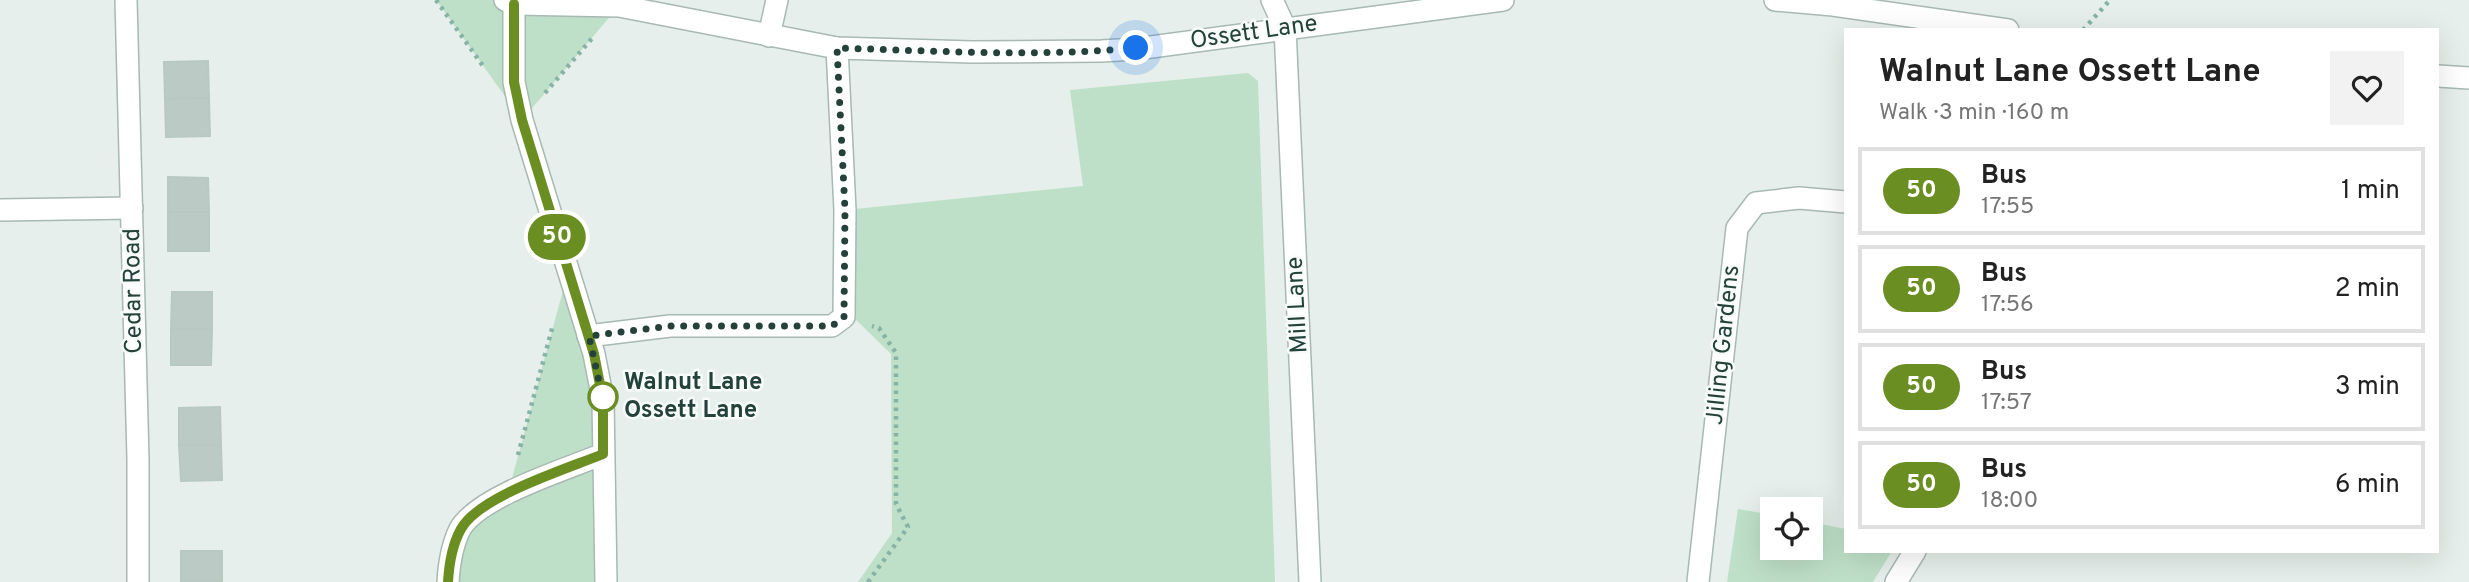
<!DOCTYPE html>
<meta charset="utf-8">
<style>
:root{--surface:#fff;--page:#f2f2f2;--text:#222;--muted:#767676;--line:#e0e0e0}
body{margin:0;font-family:Overpass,sans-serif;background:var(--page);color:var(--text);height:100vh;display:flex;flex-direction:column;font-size:26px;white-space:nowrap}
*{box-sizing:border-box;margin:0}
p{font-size:23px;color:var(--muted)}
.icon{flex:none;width:38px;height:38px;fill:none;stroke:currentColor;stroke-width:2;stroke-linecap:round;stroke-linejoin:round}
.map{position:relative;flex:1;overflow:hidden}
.drawer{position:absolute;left:1844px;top:28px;width:595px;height:525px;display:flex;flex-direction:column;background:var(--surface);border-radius:0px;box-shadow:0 7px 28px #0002}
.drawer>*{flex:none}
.badge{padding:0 14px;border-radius:23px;font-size:24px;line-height:46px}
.controls{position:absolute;left:1760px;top:497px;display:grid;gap:14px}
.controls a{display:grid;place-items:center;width:63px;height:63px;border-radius:0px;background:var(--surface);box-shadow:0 7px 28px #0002;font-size:35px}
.you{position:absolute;width:35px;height:35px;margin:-18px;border:5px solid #fff;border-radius:50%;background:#1a73e8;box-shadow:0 0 0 10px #1a73e833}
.map>.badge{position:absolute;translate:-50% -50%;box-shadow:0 0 0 4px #fff}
.round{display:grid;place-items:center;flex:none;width:74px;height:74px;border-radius:0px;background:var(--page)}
.headline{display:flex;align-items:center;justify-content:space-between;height:119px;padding:0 35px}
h1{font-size:33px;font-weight:700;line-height:52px}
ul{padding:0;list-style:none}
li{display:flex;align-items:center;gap:21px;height:88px;margin:0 14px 10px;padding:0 21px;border:4px solid var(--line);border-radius:0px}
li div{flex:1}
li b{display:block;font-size:26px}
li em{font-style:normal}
li .badge{min-width:77px;font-weight:700;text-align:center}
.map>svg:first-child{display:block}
.green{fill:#bfe0c8}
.building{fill:#bbcac4;stroke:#b8c9c2;stroke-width:2}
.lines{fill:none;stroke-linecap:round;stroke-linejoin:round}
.service-casing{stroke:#a8b8b2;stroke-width:24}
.minor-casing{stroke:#a8b8b2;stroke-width:24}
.tertiary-casing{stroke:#a8b8b2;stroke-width:24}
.path{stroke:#86b3a5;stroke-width:4.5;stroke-dasharray:3.5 5;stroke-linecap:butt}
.service{stroke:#fff;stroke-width:21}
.minor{stroke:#fff;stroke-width:21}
.tertiary{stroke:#fff;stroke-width:21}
.line-casing{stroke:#fff;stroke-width:16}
.line{stroke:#6b8e23;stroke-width:10}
.walk{stroke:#24423a;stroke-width:7;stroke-dasharray:0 12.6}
.stop-dot{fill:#fff;stroke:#6b8e23;stroke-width:3.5}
.labels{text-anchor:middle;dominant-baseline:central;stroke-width:5;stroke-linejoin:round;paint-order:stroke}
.street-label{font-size:24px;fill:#24423a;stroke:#f7fbf9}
.stop-label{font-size:24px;font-weight:bold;fill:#24423a;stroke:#f7fbf9;text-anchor:start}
</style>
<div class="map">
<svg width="2469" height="582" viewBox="0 0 2469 582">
<rect width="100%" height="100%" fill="#e6efeb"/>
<g class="green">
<polygon points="436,0 505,0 619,6 522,120"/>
<polygon points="1248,73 1258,81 1275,582 858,582 892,533 891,354 849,313 845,210 1083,186 1070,90"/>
<polygon points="568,272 594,354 606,582 448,582 454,547 508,493"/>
<polygon points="1738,509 1773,515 1773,548 1811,548 1811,522 1846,529 1846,551 1892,551 1873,582 1727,582"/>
</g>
<g class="building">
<polygon points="208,61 209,98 165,99 164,62"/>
<polygon points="209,98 210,136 166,137 165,99"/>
<polygon points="168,177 208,178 209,212 168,212"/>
<rect x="168" y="212" width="41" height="39"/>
<polygon points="172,292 212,292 212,329 171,329"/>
<polygon points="171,329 212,329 211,365 171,365"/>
<polygon points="220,407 221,445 179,445 179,408"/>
<polygon points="179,445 221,445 222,480 181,481"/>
<rect x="181" y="551" width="41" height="31"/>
</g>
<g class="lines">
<g class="service-casing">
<g id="service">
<polyline points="1272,0 1285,28"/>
<polyline points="588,336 670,326 832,326 844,317 845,210 837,48"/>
</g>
</g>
<g class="minor-casing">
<g id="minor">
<polyline points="126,0 138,459 138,582"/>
<polyline points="1285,28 1310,582"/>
<polyline points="769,36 777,0"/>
<polyline points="0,210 132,208"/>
<path d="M448 582C449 565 452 545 460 529 479 496 567 469 603 454"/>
<polyline points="1698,582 1737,228 1756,203 1799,198 1846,202"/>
<polyline points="1896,582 1915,551"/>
</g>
</g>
<g class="tertiary-casing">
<g id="tertiary">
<polyline points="505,0 514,4 619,6 837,48 972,52 1101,51 1136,49 1503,0"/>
<polyline points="1775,0 1833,5 2008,30"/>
<polyline points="514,4 514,82 522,120 594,354 603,400 606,582"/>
<polyline points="2438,76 2469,78"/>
</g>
</g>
<g class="path">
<polyline points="436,0 483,66"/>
<polyline points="2083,30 2110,0"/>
<polyline points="545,93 594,36"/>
<polyline points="518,455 553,325"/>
<polyline points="868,582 908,527 896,504 896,353 879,328 872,326"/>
</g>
<use href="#service" class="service"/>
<use href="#minor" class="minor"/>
<use href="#tertiary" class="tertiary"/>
</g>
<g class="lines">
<g class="line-casing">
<path id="line" d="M448 582C449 565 452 545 461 529 479 496 567 469 603 454V400L594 354 522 120 514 82V4"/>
</g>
<use href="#line" class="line"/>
<path class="walk" d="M603 397V400L589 336 670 326H832L844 317 845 210 837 48C937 51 1037 57 1136 48"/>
</g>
<circle class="stop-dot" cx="603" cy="397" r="14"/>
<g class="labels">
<g class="street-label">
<text transform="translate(1254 33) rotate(-8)">Ossett Lane</text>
<text transform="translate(134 291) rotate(-91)">Cedar Road</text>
<text transform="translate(1298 305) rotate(-93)">Mill Lane</text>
<text transform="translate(1724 345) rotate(-84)">Jilling Gardens</text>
</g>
<g class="stop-label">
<text x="624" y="383">Walnut Lane<tspan x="624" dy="28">Ossett Lane</tspan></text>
</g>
</g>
</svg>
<div class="controls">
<a><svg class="icon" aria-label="locate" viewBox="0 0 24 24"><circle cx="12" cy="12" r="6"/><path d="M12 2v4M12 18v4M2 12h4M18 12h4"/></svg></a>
</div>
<div class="you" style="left:1136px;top:48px"></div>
<b class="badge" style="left:557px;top:237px;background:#6b8e23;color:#fff">50</b>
<section class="drawer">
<div class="headline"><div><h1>Walnut Lane Ossett Lane</h1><p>Walk · 3 min · 160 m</p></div><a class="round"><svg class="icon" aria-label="heart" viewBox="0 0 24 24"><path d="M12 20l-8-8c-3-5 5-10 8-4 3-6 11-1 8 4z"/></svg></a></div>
<ul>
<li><span class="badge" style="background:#6b8e23;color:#fff">50</span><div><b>Bus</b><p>17:55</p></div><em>1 min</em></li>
<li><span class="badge" style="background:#6b8e23;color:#fff">50</span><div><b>Bus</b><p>17:56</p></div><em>2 min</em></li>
<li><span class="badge" style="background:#6b8e23;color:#fff">50</span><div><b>Bus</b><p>17:57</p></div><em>3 min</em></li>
<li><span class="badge" style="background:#6b8e23;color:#fff">50</span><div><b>Bus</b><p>18:00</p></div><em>6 min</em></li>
</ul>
</section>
</div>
